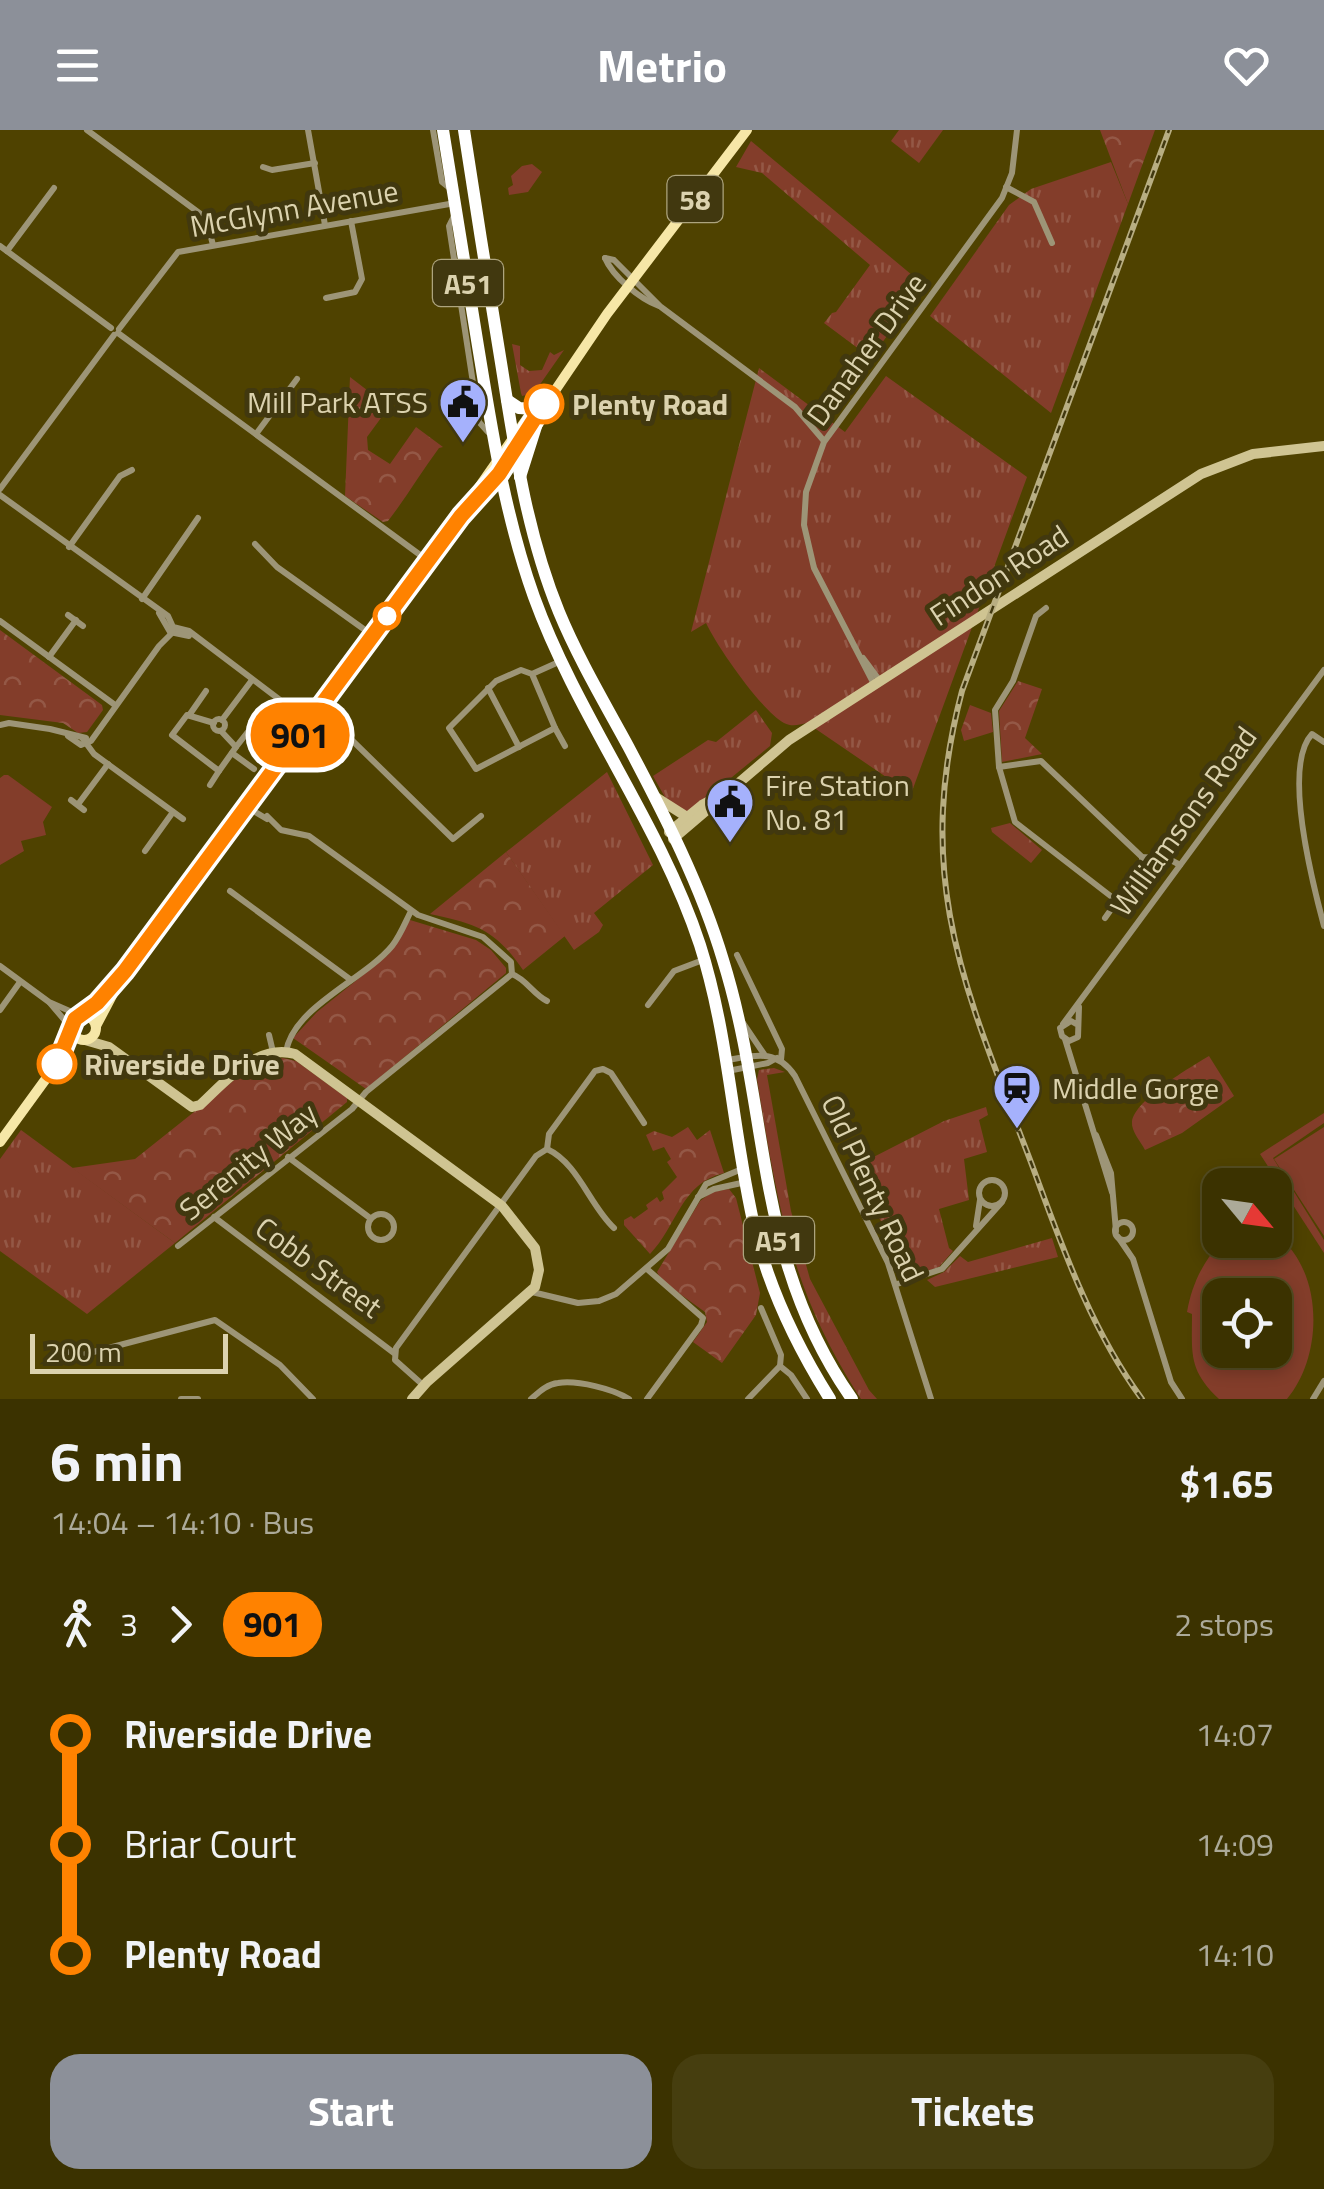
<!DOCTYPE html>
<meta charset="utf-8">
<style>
:root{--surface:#3b3200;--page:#463e0f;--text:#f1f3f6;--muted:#acaa99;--line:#544d22;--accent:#8c9099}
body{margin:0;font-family:"Titillium Web",sans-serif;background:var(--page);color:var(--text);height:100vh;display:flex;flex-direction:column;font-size:38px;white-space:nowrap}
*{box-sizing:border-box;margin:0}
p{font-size:32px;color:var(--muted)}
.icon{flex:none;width:55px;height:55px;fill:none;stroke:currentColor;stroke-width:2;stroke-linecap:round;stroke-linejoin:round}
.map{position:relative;height:1269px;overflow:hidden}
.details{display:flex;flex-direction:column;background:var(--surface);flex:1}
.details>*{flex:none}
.badge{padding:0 20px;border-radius:32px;font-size:35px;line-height:65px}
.needle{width:65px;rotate:119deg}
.controls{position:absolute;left:1202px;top:1038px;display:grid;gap:20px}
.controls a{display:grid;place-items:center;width:90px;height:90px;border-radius:20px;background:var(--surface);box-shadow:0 5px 15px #0003,0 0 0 2px var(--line);font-size:50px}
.scale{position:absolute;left:30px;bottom:25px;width:198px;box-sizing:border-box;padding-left:10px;border:5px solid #dbd2ae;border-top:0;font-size:28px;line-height:35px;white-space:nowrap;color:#dbd2ae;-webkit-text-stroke:8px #41380f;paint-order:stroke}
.map>.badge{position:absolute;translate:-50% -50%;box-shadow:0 0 0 5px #fff}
.legs{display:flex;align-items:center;gap:15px;height:110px;padding:0 50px;font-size:32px}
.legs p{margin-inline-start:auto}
.summary{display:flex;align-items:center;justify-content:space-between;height:170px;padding:0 50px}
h1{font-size:55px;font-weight:700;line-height:75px}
.primary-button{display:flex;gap:20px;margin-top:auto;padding:20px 50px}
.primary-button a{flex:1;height:115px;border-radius:30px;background:var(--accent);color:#fff;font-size:40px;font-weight:700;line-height:115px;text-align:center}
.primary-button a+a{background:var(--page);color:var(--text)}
ul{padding:0 50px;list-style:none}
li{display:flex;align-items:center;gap:35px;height:110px;font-size:38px}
li i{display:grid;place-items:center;width:15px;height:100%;margin:0 12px;background:currentColor}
li i::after{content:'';width:25px;height:25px;margin:-12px;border:8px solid;border-radius:50%;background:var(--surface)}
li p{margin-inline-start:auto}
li:first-child i{background:linear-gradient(#0000 50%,currentColor 0)}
li:last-child i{background:linear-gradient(currentColor 50%,#0000 0)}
header{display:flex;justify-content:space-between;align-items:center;height:130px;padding:0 50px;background:var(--accent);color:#fff;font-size:45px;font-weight:700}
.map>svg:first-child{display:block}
.grass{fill:url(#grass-tufts)}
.park{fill:url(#park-crowns)}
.garden{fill:#833d2a;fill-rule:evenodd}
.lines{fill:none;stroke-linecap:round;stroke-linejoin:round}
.street{stroke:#9d9577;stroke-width:6}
.secondary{stroke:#cfc492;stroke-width:10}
.primary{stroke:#f6e7a7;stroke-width:10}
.highway{stroke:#fff;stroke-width:12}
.rail-casing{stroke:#b8ae82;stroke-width:6}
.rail{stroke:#41380f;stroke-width:2.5;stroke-dasharray:8;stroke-linecap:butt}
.line-1-casing{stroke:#fff;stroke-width:22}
.line-1{stroke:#ff8200;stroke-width:15}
.stop-1-dot{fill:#fff;stroke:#ff8200;stroke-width:5}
.labels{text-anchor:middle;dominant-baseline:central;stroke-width:10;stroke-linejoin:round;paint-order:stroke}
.shield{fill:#41380f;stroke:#ada47e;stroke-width:2.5}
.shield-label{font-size:28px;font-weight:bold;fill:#dbd2ae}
.street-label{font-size:30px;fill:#dbd2ae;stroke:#41380f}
.poi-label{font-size:30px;fill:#dbd2ae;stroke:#41380f;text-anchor:start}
.stop-label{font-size:30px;font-weight:bold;fill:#dbd2ae;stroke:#41380f;text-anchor:start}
</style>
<header><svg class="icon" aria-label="menu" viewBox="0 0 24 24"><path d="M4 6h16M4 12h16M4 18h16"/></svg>Metrio<svg class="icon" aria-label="heart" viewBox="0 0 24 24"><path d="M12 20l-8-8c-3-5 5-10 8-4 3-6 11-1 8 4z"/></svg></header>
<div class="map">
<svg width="1324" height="1269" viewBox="0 0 1324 1269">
<defs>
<pattern id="grass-tufts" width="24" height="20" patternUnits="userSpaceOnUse" patternTransform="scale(2.5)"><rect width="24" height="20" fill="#833d2a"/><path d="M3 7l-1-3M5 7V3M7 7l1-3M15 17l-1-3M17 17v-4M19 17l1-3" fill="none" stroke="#945846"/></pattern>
<pattern id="park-crowns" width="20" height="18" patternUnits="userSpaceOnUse" patternTransform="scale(2.5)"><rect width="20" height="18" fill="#833d2a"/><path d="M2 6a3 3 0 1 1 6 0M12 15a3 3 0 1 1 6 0" fill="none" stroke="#945846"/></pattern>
</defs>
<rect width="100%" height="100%" fill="#4f4200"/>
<g class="grass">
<polygon points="899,0 943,0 919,33 891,11"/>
<polygon points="751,11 924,155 871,228 824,193 832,183 836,182 870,135 762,43 736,37"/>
<polygon points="1111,32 1128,74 1051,283 930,186 1009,75 1031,59"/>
<polygon points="512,214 520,216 520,235 529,241 542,240 550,222 554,225 564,220 534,263 522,266 521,263"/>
<path d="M759 238 845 302 886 246 1027 347 911 664 807 593C798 595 792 597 784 593 761 580 718 518 706 493L691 502Z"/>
<polygon points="756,580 772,603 770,616 693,679 686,682 666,669 653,646 708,610 716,612"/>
<polygon points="607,642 653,735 594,783 603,795 599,802 574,820 506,722"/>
<path d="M774 938 785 942 767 945 791 1081 810 1149 869 1260 877 1269H861L857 1263C789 1155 777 1071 757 949L759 940Z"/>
<polygon points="986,977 988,985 979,990 987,1022 964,1029 969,1070 939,1079 949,1118 953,1121 939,1137 911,1147 852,1038 944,991"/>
<polygon points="21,1000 175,1113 87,1184 0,1121 0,1029"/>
<polygon points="1052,1108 1058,1127 935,1157 927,1150 944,1142 960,1126 968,1132"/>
</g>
<g class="park">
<polygon points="1100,0 1155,0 1128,74"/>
<path d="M350 247 389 277 367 307 368 320 390 334 416 297 443 317 439 318C421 342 406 368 388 391L383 392 345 366Z"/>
<polygon points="0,500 102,575 103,580 87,602 78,603 63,593 0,585"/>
<polygon points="1018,551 1042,559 1025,608 1042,624 1002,632 999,581"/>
<polygon points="970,575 991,583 993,602 964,611 961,600"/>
<polygon points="1010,693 1042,720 1031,733 992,702 991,698"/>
<path d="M506 722 565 806 523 840C495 799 476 794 430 784Z"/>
<polygon points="410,790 476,810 491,820 506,838 506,843 366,959 293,908 317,882 388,825"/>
<path d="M1209 926 1234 966 1182 1003 1145 1020C1141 1012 1131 1001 1132 992 1135 969 1191 937 1209 926Z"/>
<polygon points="283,928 296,931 347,968 347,972 175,1113 72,1038 135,1029 253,935"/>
<path d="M688 997 697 1010 710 1000 724 1043C681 1053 677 1096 650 1124L624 1095V1090L631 1086 634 1089 648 1079 646 1075 657 1067 660 1072 664 1069 662 1062 677 1047 667 1032 671 1029 664 1017 653 1021 646 1005 654 1001 672 1007Z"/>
<polygon points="729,1059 736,1068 760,1163 756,1185 722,1233 693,1212 707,1192 705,1182 662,1151 657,1142 700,1071 712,1062"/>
</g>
<g class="garden">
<polygon points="532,34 542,42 528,62 509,65 508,58 513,55 511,46 522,36"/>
<polygon points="4,645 8,645 52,677 43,692 46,705 21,711 24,721 0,735 0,648"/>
<polygon points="1324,983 1324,993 1273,1028 1324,1110 1324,1123 1260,1024"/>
<polygon points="1324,997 1324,1106 1274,1029"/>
<path d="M1275 1104C1324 1139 1324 1225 1287 1269H1219C1188 1240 1192 1223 1192 1184L1187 1182C1192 1154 1203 1131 1223 1110H1275ZM1220 1165H1275V1220H1220Z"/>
</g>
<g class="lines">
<g class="street">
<polyline points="87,0 206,88 213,115"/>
<polyline points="308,0 325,95"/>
<polyline points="433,0 442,52 452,60"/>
<polyline points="263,37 272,40 315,33"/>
<polyline points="1006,57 1034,72 1052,113"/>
<polyline points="456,82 449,96 479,292 488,302"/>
<polyline points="0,116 111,198"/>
<polyline points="7,121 54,58"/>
<polyline points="605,128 614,130 661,177 795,277 824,311"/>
<path d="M605 128C613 147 640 169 659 176"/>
<polyline points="326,168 355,162 362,149 351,91"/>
<polyline points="119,199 178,122 455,73"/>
<polyline points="118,203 427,430"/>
<polyline points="256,304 297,249"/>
<polyline points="0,359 114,205"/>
<polyline points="0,365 168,486 173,497 189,501 309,592"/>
<polyline points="255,414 277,437 372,505"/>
<polyline points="69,417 120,346 132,340"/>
<polyline points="142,469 198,388"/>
<polyline points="1046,478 1036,486 1013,551 995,580 999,637 1015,692 1117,771"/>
<polyline points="159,483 170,502 189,506"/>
<polyline points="68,485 83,496"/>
<polyline points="0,491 115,575"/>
<polyline points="49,527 76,490"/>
<polyline points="863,528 880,551"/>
<polyline points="532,544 555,598 476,639 449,598 496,551 521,540 532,544 561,531"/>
<polyline points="874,554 814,438 804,395 806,362 824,312 1002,68 1012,43 1017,0"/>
<polyline points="488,558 519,617"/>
<polyline points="319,578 453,709 481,686"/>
<polyline points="190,584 206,561"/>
<circle cx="219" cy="595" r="6"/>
<polyline points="222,590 252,550"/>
<polyline points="214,593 187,585 172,605 219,641 236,617 221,601"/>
<polyline points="0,595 9,593 50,599 86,608"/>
<polyline points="555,598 565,616"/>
<polyline points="68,606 81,615 91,611 159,516 172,503 173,498"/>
<polyline points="83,609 94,624 183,689"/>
<path d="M1324 612 1312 604C1282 636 1313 755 1324 796"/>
<polyline points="236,617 254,594"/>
<polyline points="232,623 254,639"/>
<polyline points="999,637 1041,631 1142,727 1169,729 1180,735"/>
<polyline points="210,655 219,641"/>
<polyline points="71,670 84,680"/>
<polyline points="79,673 108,634"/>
<polyline points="247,677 267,689"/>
<path d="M267 686 281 700 309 706 418 785 483 807 511 832 512 844C527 850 533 864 547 871"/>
<polyline points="145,721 173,682"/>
<polyline points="230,761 351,850"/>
<polyline points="1105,788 1142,736 1142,727"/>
<polyline points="737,825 782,919 781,930"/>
<polyline points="0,836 49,872 81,886"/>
<polyline points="50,873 72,899"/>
<polyline points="648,875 674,841 703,830"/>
<polyline points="0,880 20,852"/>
<polyline points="743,893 764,924"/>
<polyline points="1063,894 1324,540"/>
<polyline points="1078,895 1071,891 1060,898 1062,906 1069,911 1078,907 1079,877"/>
<polyline points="269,905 273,922"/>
<polyline points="1065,909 1112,1062"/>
<path d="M286 922C293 877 364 850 392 816 400 806 405 793 411 781"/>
<path d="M728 930C756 925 777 919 795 946L888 1133 931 1269"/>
<polyline points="728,941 768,933 777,928"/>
<polyline points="1096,1005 1111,1043 1116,1101"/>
<path d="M547 1019C578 1033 590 1076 614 1098"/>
<polyline points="288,1027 370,1088"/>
<circle cx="992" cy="1063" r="13"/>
<polyline points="698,1067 714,1059 746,1052"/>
<circle cx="381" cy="1097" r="13"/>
<polyline points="214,1087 394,1223"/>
<circle cx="1124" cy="1101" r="9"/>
<polyline points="976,1096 980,1070"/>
<polyline points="1118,1107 1133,1129 1171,1252 1182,1269"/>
<polyline points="178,1116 352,979 366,962 512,844"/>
<polyline points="897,1154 942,1139 1002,1072"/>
<polyline points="532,1162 578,1173 599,1171 616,1164 668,1119 706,1054 742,1039"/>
<polyline points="761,1178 781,1225 780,1236 791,1245 807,1269"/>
<polyline points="53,1215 78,1226 215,1190 280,1235 313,1269"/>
<polyline points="423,1255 395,1230 396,1218 536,1026 547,1019 549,1004 595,941 603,939 611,943 644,993"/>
<polyline points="181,1269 198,1269"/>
<path d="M531 1269C539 1262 547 1254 558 1253 578 1250 613 1259 629 1269"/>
<polyline points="647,1269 701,1195 703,1188 647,1139"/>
<polyline points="748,1269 780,1236"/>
<polyline points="1313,1269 1324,1251"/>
</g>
<g class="secondary">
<polyline points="654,666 687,687"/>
<polyline points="669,702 702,675 717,667"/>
<polyline points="673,709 789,610 1201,344 1253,324 1324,316"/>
<path d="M85 910 109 917 192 977 200 975C225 952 257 913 295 924L502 1076 535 1118 539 1140 535 1157 427 1252 412 1269"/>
</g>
<g class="primary">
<polyline points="470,370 535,277"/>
<polyline points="84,885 108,861"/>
<circle cx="84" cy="898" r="12"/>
<polyline points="96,896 125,841 461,386 495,349 607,184 747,0"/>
<polyline points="0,1012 56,935 72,901"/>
</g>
<g class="highway">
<path d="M443 0C455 72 467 144 478 216 492 301 505 386 534 467 578 588 660 693 700 815 730 909 733 1009 756 1104 771 1163 798 1218 830 1269"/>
<path d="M464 0C476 80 489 159 502 239 515 321 527 404 559 482 578 528 604 572 628 616 664 684 701 756 723 830 771 984 753 1128 852 1269"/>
<polyline points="507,270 519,278 533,279"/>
<polyline points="520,347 540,284"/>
</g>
<g class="rail-casing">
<path id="rail" d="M1142 1269C1090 1198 1062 1116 1032 1035 966 861 912 751 962 561L1169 0"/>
</g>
<use href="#rail" class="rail"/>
</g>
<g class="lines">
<g class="line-1-casing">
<polyline id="line-1" points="57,934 75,889 97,873 125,841 461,386 499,344 544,274"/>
</g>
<use href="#line-1" class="line-1"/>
</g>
<defs>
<g id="civic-pin" transform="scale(2.5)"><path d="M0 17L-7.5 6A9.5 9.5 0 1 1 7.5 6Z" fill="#a5b1fc" stroke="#41380f"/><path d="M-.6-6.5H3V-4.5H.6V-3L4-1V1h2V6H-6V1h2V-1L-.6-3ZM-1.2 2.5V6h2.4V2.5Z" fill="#111"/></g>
<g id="station-pin" transform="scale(2.5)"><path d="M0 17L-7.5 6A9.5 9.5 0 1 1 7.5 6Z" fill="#a5b1fc" stroke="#41380f"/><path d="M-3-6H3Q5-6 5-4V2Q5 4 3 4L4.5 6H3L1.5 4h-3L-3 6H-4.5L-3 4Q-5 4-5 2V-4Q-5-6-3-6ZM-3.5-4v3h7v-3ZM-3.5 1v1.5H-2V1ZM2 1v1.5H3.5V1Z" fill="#111"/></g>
</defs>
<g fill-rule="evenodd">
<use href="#civic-pin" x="463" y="272"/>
<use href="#civic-pin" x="730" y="672"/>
<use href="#station-pin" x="1017" y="958"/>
</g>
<g class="stop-1-dot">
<circle cx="544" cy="274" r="18"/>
<circle cx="387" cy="486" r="12"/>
<circle cx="57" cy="934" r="18"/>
</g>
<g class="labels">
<g class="shield">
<rect x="667.5" y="46" width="55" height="46" rx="8"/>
<rect x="433" y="130" width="70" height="46" rx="8"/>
<rect x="744" y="1087" width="70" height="46" rx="8"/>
</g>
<g class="shield-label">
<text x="695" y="69">58</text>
<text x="468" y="153">A51</text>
<text x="779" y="1110">A51</text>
</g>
<g class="street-label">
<text transform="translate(294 78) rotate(-10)">McGlynn Avenue</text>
<text transform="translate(866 219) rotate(-54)">Danaher Drive</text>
<text transform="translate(999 445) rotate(-33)">Findon Road</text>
<text transform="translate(1183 691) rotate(-54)">Williamsons Road</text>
<text transform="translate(248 1031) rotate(-39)">Serenity Way</text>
<text transform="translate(873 1058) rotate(65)">Old Plenty Road</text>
<text transform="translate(319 1137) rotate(36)">Cobb Street</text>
</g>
<g class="poi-label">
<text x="428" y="272" text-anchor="end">Mill Park ATSS</text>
<text x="765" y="655">Fire Station<tspan x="765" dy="34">No. 81</tspan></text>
<text x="1052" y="958">Middle Gorge</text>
</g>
<g class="stop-label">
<text x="572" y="274">Plenty Road</text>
<text x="84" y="934">Riverside Drive</text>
</g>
</g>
</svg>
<div class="controls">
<a><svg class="needle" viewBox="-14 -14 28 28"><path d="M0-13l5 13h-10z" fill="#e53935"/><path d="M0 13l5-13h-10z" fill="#acaa99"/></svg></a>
<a><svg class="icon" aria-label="locate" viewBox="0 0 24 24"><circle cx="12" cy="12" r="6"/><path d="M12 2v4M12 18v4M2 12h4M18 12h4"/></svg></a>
</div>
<div class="scale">200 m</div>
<b class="badge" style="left:300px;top:605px;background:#ff8200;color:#111">901</b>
</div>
<section class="details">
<div class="summary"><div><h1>6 min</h1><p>14:04 – 14:10 · Bus</p></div><b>$1.65</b></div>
<div class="legs"><svg class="icon" aria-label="walk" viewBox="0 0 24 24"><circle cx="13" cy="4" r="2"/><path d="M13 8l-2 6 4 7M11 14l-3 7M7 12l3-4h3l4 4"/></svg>3<svg class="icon" aria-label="forward" viewBox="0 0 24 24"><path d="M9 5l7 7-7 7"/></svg><b class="badge" style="background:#ff8200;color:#111">901</b><p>2 stops</p></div>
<ul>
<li><i style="color:#ff8200"></i><b>Riverside Drive</b><p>14:07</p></li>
<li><i style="color:#ff8200"></i><span>Briar Court</span><p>14:09</p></li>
<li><i style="color:#ff8200"></i><b>Plenty Road</b><p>14:10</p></li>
</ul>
<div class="primary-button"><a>Start</a><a>Tickets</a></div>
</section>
